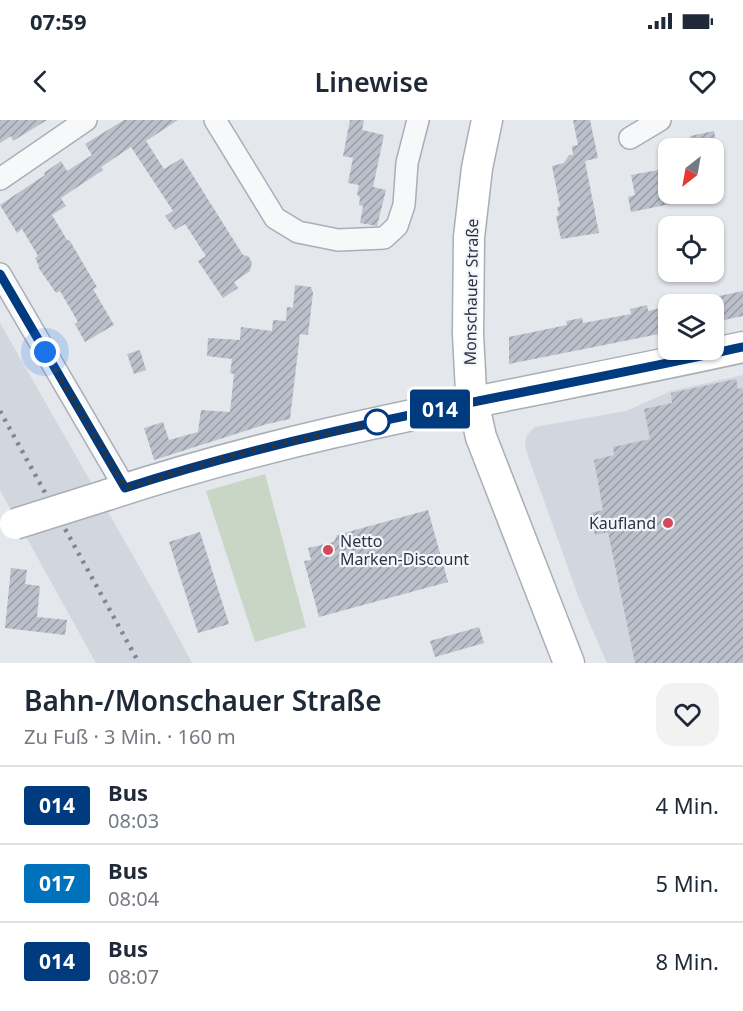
<!DOCTYPE html>
<html lang="de">
<meta charset="utf-8">
<style>
:root{--surface:#fff;--page:#f2f2f3;--text:#1f2937;--muted:#747a83;--line:#e0e1e3}
body{margin:0;font-family:"Noto Sans",sans-serif;background:var(--page);color:var(--text);height:100vh;display:flex;flex-direction:column;font-size:22px;white-space:nowrap}
*{box-sizing:border-box;margin:0}
p{font-size:20px;color:var(--muted)}
.icon{flex:none;width:33px;height:33px;fill:none;stroke:currentColor;stroke-width:2;stroke-linecap:round;stroke-linejoin:round}
.map{position:relative;height:543px;overflow:hidden}
.panel{display:flex;flex-direction:column;background:var(--surface);flex:1}
.panel>*{flex:none}
.badge{padding:0 12px;border-radius:4px;font-size:21px;line-height:39px}
.needle{width:39px;rotate:211deg}
.buttons{position:absolute;left:658px;top:18px;display:grid;gap:12px}
.buttons a{display:grid;place-items:center;width:66px;height:66px;border-radius:12px;background:var(--surface);box-shadow:0 2px 4px #0004;font-size:30px}
.you{position:absolute;width:30px;height:30px;margin:-15px;border:4px solid #fff;border-radius:50%;background:#1a73e8;box-shadow:0 0 0 9px #1a73e833}
.map>.badge{position:absolute;translate:-50% -50%;box-shadow:0 0 0 3px #fff}
.round{display:grid;place-items:center;flex:none;width:63px;height:63px;border-radius:18px;background:var(--page)}
.summary{display:flex;align-items:center;justify-content:space-between;height:102px;padding:0 24px}
h1{font-size:28px;font-weight:600;line-height:45px}
ul{padding:0;list-style:none}
li{display:flex;align-items:center;gap:18px;height:78px;padding:0 24px;border-top:2px solid var(--line)}
li div{flex:1}
li b{display:block;font-size:22px}
li em{font-style:normal}
li .badge{min-width:66px;font-weight:700;text-align:center}
.status{display:flex;justify-content:space-between;align-items:center;height:42px;padding:0 30px;background:var(--surface);direction:ltr}
.status svg{height:16px;fill:currentColor}
header{display:flex;justify-content:space-between;align-items:center;height:78px;padding:0 24px;background:var(--surface);font-size:27px;font-weight:600}
.map>svg:first-child{display:block}
.built{fill:#d2d6de}
.garden{fill:#c9d6c5}
.building{fill:url(#building-hatch)}
.lines{fill:none;stroke-linecap:round;stroke-linejoin:round}
.street-casing{stroke:#a9aeb7;stroke-width:24}
.secondary-casing{stroke:#a9aeb7;stroke-width:33}
.street{stroke:#f7f8fa;stroke-width:21}
.secondary{stroke:#fff;stroke-width:30}
.rail{stroke:#7d8696;stroke-width:4.5;stroke-dasharray:3 6;stroke-linecap:butt}
.secondary-bridge-casing{stroke:#a9aeb7;stroke-width:33;stroke-linecap:butt}
.secondary-bridge{stroke:#fff;stroke-width:30}
.line-casing{stroke:#fff;stroke-width:14}
.line{stroke:#003b80;stroke-width:9}
.walk{stroke:#2b3445;stroke-width:6;stroke-dasharray:0 10.8}
.stop-dot{fill:#fff;stroke:#003b80;stroke-width:3}
.poi-dot{fill:#d1495b;stroke:#f4f6f9;stroke-width:2}
.labels{text-anchor:middle;dominant-baseline:central;stroke-width:4.5;stroke-linejoin:round;paint-order:stroke}
.street-label{font-size:16px;fill:#2b3445;stroke:#f4f6f9}
.poi-label{font-size:16px;fill:#2b3445;stroke:#f4f6f9;text-anchor:end}
</style>
<div class="status"><b>07:59</b><svg viewBox="0 0 49 12"><path d="M0 12V9h3v3zM5 12V6h3v6zM10 12V3h3v9zM15 12V0h3v12zM26 1h20v11H26zM47 4h2v5h-2z"/></svg></div>
<header><svg class="icon" aria-label="back" viewBox="0 0 24 24"><path d="M15 5l-7 7 7 7"/></svg>Linewise<svg class="icon" aria-label="heart" viewBox="0 0 24 24"><path d="M12 20l-8-8c-3-5 5-10 8-4 3-6 11-1 8 4z"/></svg></header>
<div class="map">
<svg width="743" height="543" viewBox="0 0 743 543">
<defs>
<pattern id="building-hatch" width="6" height="6" patternUnits="userSpaceOnUse" patternTransform="scale(1.5)"><rect width="6" height="6" fill="#bbc0ca"/><path d="M-1 1l2-2M0 6l6-6M5 7l2-2" fill="none" stroke="#989da6"/></pattern>
</defs>
<rect width="100%" height="100%" fill="#e4e7ec"/>
<g class="built">
<polygon points="0,203 156,476 192,543 96,543 0,370"/>
<polygon points="743,255 743,543 607,543 580,481 528,336 525,326 527,315 535,307 626,291 671,271"/>
</g>
<polygon class="garden" points="265,354 306,507 255,522 206,371"/>
<g class="building">
<polygon points="0,0 47,0 13,21 11,16 0,23"/>
<polygon points="124,0 178,0 146,21 164,49 182,38 243,135 248,136 252,142 250,151 234,162 238,168 223,178 198,141 206,136 185,104 175,110 165,96 173,91 131,27 101,47 103,50 61,78 66,86 52,95 67,120 70,121 97,167 93,169 114,205 85,222 75,204 78,202 60,171 56,173 38,147 39,146 35,138 38,136 22,109 17,113 0,85 45,55 44,53 61,41 67,51 92,35 85,24"/>
<polygon points="350,0 364,0 362,10 384,15 373,67 386,70 377,106 360,103 363,86 359,85 360,78 357,74 359,65 348,63 353,38 343,36"/>
<polygon points="573,0 590,0 598,38 585,41 599,113 561,119 556,96 559,95 557,87 560,86 552,46 564,43 569,35 573,35 572,26 578,25"/>
<polygon points="714,11 717,28 693,28 690,16"/>
<polygon points="669,48 671,84 631,92 628,77 635,75 631,55"/>
<polygon points="295,165 311,167 313,173 308,215 300,214 290,299 267,304 154,340 144,308 163,302 169,320 198,312 201,290 230,292 234,254 230,253 232,239 207,236 208,218 240,220 241,207 272,211 273,200 286,201 287,187 293,188"/>
<polygon points="743,171 743,196 714,202 714,177"/>
<polygon points="647,185 648,191 669,186 669,212 509,244 509,217 567,205 566,201 582,198 583,203 631,194 630,189"/>
<polygon points="140,230 146,250 134,254 127,234"/>
<polygon points="736,259 738,269 743,268 743,543 635,543 608,412 595,415 591,393 603,390 594,340 614,335 613,327 650,319 644,289 672,283 671,273"/>
<polygon points="428,390 448,462 319,497 304,441 311,440 308,428 334,422 337,415"/>
<polygon points="200,412 229,504 198,513 169,422"/>
<polygon points="11,448 27,450 25,464 40,466 37,497 67,500 65,515 5,508"/>
<polygon points="479,507 484,523 435,537 430,521"/>
</g>
<g class="lines">
<g class="street-casing">
<g id="street">
<polyline points="215,0 275,98 298,112 338,120 384,118 397,106 404,85 407,43 418,0"/>
<polyline points="630,18 660,0"/>
<polyline points="0,59 86,0"/>
<polyline points="0,154 125,368"/>
</g>
</g>
<g class="secondary-casing">
<g id="secondary">
<polyline points="487,0 477,48 469,117 468,214 471,272 481,317 569,543"/>
<path d="M107 375C314 306 530 274 743 227"/>
</g>
</g>
<use href="#street" class="street"/>
<use href="#secondary" class="secondary"/>
<polyline class="rail" points="0,291 139,543"/>
<g class="secondary-bridge-casing">
<polyline id="secondary-bridge" points="15,404 107,375"/>
</g>
<use href="#secondary-bridge" class="secondary-bridge"/>
</g>
<g class="lines">
<g class="line-casing">
<path id="line" d="M0 154 125 368C326 303 537 273 743 227"/>
</g>
<use href="#line" class="line"/>
<polyline class="walk" points="45,232 125,368 238,334 379,302 377,302"/>
</g>
<circle class="stop-dot" cx="377" cy="302" r="12"/>
<g class="poi-dot">
<circle cx="668" cy="403" r="6"/>
<circle cx="328" cy="430" r="6"/>
</g>
<g class="labels">
<g class="street-label">
<text transform="translate(471 172) rotate(-89)">Monschauer Straße</text>
</g>
<g class="poi-label">
<text x="656" y="403">Kaufland</text>
<text x="340" y="421" text-anchor="start">Netto<tspan x="340" dy="18">Marken-Discount</tspan></text>
</g>
</g>
</svg>
<div class="buttons">
<a><svg class="needle" viewBox="-14 -14 28 28"><path d="M0-13l5 13h-10z" fill="#e53935"/><path d="M0 13l5-13h-10z" fill="#747a83"/></svg></a>
<a><svg class="icon" aria-label="locate" viewBox="0 0 24 24"><circle cx="12" cy="12" r="6"/><path d="M12 2v4M12 18v4M2 12h4M18 12h4"/></svg></a>
<a><svg class="icon" aria-label="layers" viewBox="0 0 24 24"><path d="M12 4l9 5-9 5-9-5zM3 14l9 5 9-5"/></svg></a>
</div>
<div class="you" style="left:45px;top:232px"></div>
<b class="badge" style="left:440px;top:289px;background:#003b80;color:#fff">014</b>
</div>
<section class="panel">
<div class="summary"><div><h1>Bahn-/Monschauer Straße</h1><p>Zu Fuß · 3 Min. · 160 m</p></div><a class="round"><svg class="icon" aria-label="heart" viewBox="0 0 24 24"><path d="M12 20l-8-8c-3-5 5-10 8-4 3-6 11-1 8 4z"/></svg></a></div>
<ul>
<li><span class="badge" style="background:#003b80;color:#fff">014</span><div><b>Bus</b><p>08:03</p></div><em>4 Min.</em></li>
<li><span class="badge" style="background:#0072bc;color:#fff">017</span><div><b>Bus</b><p>08:04</p></div><em>5 Min.</em></li>
<li><span class="badge" style="background:#003b80;color:#fff">014</span><div><b>Bus</b><p>08:07</p></div><em>8 Min.</em></li>
</ul>
</section>
